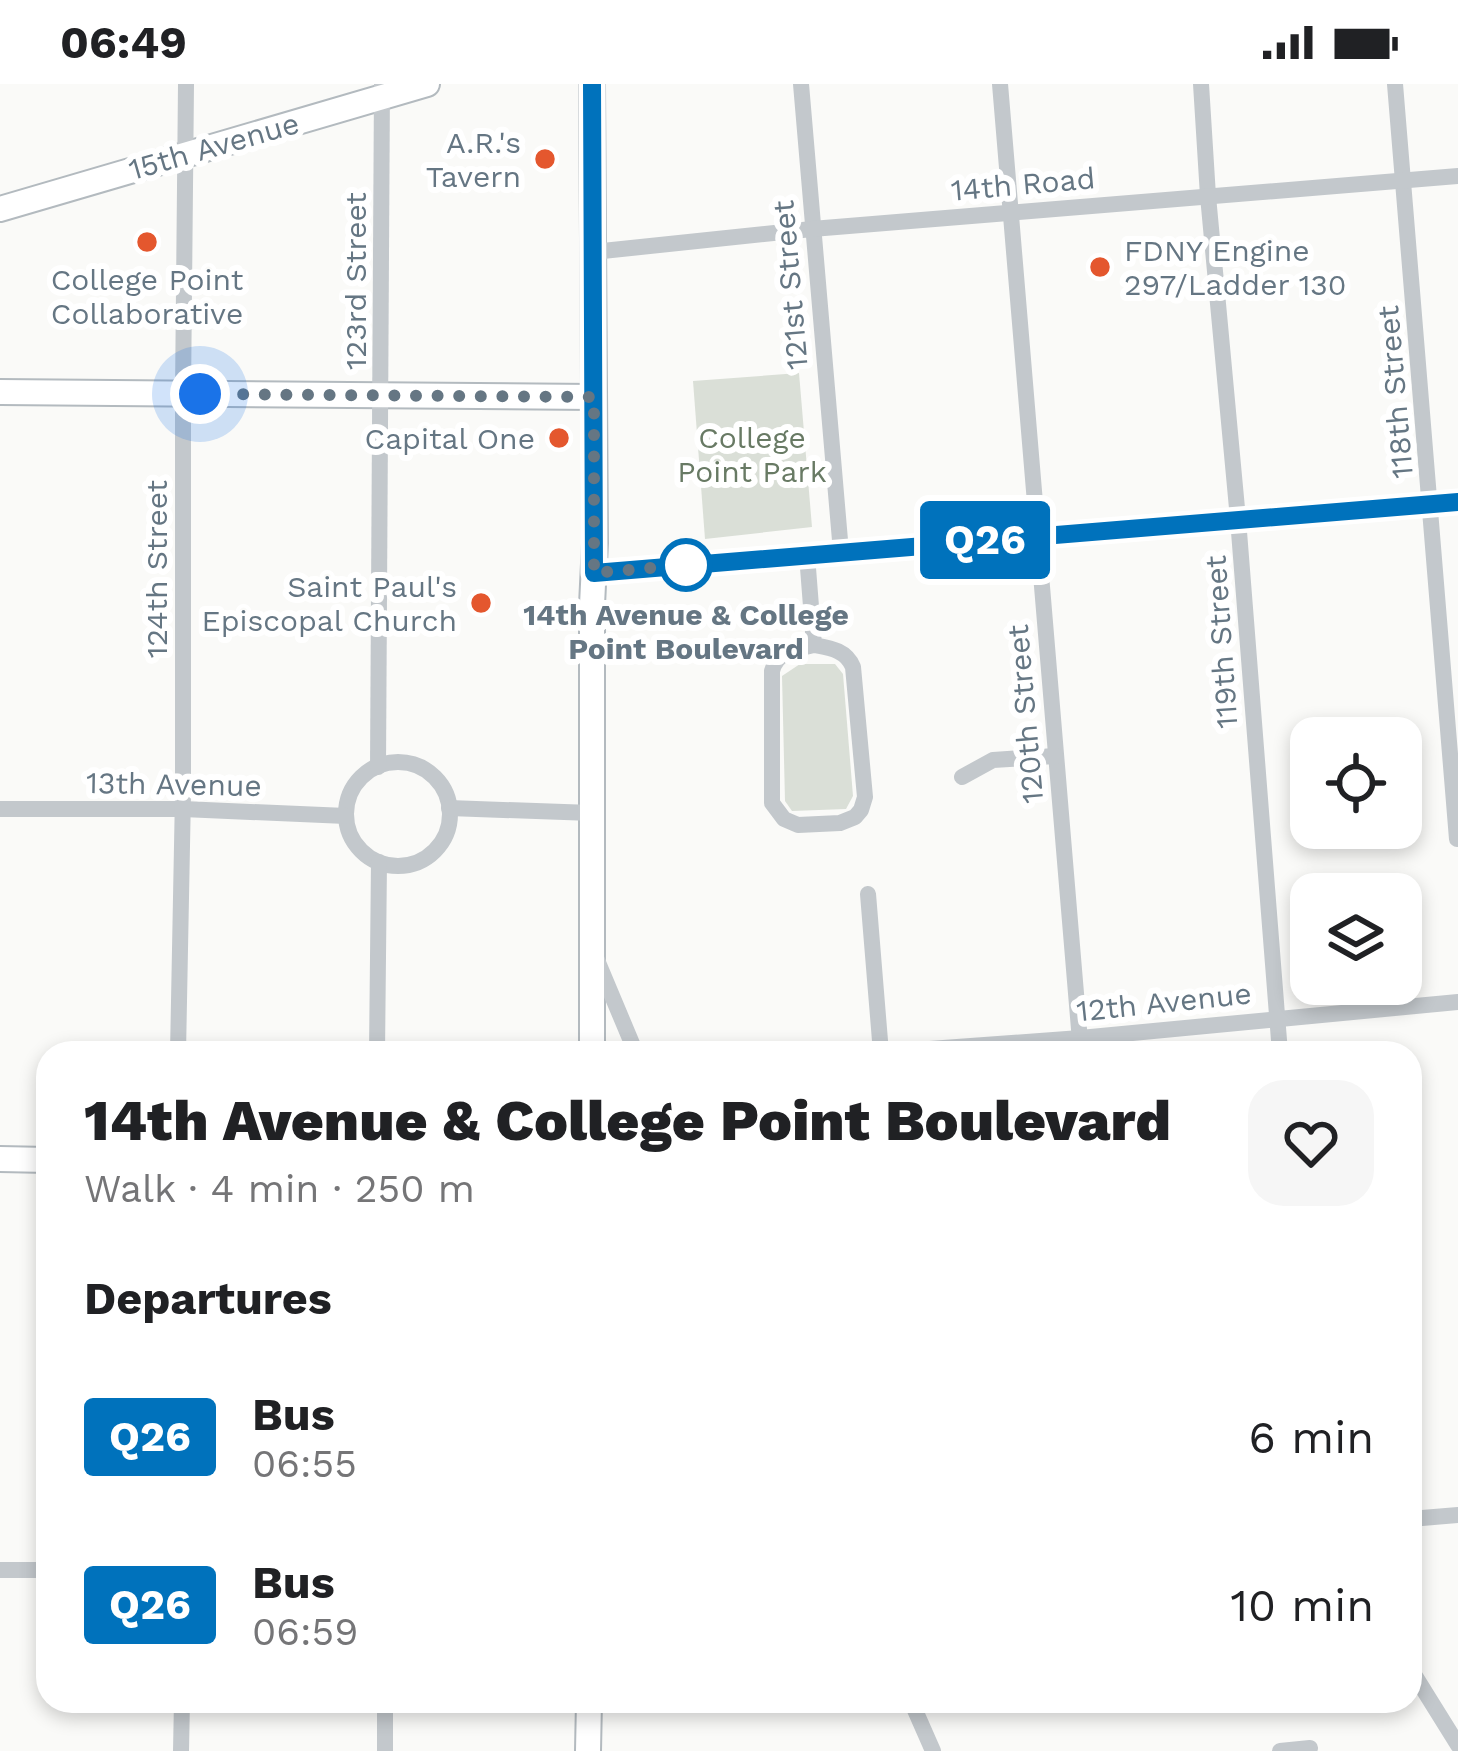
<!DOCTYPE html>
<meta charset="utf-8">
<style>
:root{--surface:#fff;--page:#f6f6f6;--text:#202124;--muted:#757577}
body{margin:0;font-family:"Work Sans",sans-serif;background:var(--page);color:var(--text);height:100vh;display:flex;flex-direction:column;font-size:45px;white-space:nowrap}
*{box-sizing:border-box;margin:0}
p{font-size:39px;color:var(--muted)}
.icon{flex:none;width:66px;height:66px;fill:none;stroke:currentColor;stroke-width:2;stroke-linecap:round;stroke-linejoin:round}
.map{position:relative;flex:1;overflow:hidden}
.panel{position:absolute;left:36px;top:957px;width:1386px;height:672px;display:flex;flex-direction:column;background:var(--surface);border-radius:36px;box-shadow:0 6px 18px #0003}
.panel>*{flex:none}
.badge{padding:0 24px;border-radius:9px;font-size:42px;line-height:78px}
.fabs{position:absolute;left:1290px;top:633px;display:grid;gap:24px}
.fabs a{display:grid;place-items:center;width:132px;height:132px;border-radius:24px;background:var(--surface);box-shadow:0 6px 18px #0003;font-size:60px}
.you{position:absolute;width:60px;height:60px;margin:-30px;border:9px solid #fff;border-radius:50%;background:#1a73e8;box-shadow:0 0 0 18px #1a73e833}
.map>.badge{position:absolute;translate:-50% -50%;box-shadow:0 0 0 6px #fff}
h2{padding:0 48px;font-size:45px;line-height:108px}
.round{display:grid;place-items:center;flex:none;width:126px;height:126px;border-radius:36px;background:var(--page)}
.head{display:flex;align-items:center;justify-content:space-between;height:204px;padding:0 48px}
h1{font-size:57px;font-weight:800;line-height:90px}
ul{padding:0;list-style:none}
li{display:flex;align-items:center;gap:36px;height:168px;padding:0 48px}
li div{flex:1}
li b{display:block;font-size:45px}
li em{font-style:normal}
li .badge{min-width:132px;font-weight:700;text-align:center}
.status{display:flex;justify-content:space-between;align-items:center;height:84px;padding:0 60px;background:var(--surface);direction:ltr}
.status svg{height:33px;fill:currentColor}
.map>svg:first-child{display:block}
.green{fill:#dadfd7}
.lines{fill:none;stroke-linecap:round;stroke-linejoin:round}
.secondary-casing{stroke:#b3babf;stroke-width:28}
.street{stroke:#c3c8cc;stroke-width:16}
.secondary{stroke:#fff;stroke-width:24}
.line-casing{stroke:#fff;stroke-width:27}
.line{stroke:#0072bc;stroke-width:18}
.walk{stroke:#657683;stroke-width:12;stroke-dasharray:0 21.6}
.poi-dot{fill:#e4572e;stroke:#fff;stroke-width:4.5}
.stop-dot{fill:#fff;stroke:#0072bc;stroke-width:6}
.labels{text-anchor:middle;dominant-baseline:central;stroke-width:12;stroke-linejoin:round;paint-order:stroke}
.poi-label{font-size:30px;fill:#657683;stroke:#fff;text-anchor:end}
.street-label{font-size:30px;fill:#657683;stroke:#fff}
.park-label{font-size:30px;fill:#687a64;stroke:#fff}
.stop-label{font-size:30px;font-weight:bold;fill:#657683;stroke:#fff}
</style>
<div class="status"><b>06:49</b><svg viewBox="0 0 49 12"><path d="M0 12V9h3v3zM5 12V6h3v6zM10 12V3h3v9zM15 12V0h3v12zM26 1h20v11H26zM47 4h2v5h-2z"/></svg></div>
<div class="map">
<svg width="1458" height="1667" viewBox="0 0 1458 1667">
<rect width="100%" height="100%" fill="#fafaf8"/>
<g class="green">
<polygon points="799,289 812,443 705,455 693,297"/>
<polygon points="800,580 835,580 843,590 853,712 846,725 792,727 785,717 782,592"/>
</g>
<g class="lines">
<g class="secondary-casing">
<g id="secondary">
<polyline points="592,0 595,459 592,521 592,969"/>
<polyline points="0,125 427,0"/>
<polyline points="0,308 594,313"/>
<polyline points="0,1075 48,1076"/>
<polyline points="588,1667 589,1617"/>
</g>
</g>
<g class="street">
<polyline points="801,0 841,468"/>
<polyline points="1000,0 1081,969"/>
<polyline points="1201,0 1208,112 1238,435 1280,969"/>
<polyline points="1395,0 1457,755"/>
<polyline points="593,168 812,145 1458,92"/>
<polyline points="807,471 814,561"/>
<polyline points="594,489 1458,418"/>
<path d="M814 561C830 564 846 566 853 583L865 713 861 726 855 733 840 739 798 741 784 735 772 719V587C777 567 796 565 814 561Z"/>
<circle cx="398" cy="730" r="52"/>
<polyline points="378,683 382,0"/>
<polyline points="962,693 993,676 1055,672"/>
<polyline points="449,724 592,729"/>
<polyline points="0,725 183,725 346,732"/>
<polyline points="868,810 881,969"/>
<polyline points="597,876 636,969"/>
<polyline points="178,969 183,710 183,310 186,0"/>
<polyline points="377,969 379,778"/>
<polyline points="875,969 1080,954 1458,918"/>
<polyline points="1410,1435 1458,1431"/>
<polyline points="0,1486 48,1486"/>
<polyline points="1410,1584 1458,1661"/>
<polyline points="911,1617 933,1667"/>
<polyline points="181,1667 182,1617"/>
<polyline points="385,1667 385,1617"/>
<polyline points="1280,1667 1310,1664"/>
</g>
<use href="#secondary" class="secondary"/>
</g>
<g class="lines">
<g class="line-casing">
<polyline id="line" points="592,0 594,489 1458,418"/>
</g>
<use href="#line" class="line"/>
<polyline class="walk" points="200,310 594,313 594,489 686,481"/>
</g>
<g class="poi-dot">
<circle cx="545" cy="75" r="12"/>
<circle cx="147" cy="158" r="12"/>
<circle cx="1100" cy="183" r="12"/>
<circle cx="559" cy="354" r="12"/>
<circle cx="481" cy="519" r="12"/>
</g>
<circle class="stop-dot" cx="686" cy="481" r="24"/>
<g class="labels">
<g class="poi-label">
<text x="521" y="58">A.R.'s<tspan x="521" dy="34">Tavern</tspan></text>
<text x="1124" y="166" text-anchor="start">FDNY Engine<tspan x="1124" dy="34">297/Ladder 130</tspan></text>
<text x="147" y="195" text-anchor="middle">College Point<tspan x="147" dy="34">Collaborative</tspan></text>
<text x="535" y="354">Capital One</text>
<text x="457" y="502">Saint Paul's<tspan x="457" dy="34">Episcopal Church</tspan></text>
</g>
<g class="street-label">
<text transform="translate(214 62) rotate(-16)">15th Avenue</text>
<text transform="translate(1023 100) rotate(-5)">14th Road</text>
<text transform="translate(355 197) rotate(-90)">123rd Street</text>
<text transform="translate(790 201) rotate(-95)">121st Street</text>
<text transform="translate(1395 308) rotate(-95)">118th Street</text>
<text transform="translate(156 485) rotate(-90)">124th Street</text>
<text transform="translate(1221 558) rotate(-94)">119th Street</text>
<text transform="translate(1025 630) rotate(-95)">120th Street</text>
<text transform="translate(174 700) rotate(1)">13th Avenue</text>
<text transform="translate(1164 918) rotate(-6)">12th Avenue</text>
</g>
<g class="park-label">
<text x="752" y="353">College<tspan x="752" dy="34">Point Park</tspan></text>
</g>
<g class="stop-label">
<text x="686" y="530">14th Avenue &amp; College<tspan x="686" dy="34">Point Boulevard</tspan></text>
</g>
</g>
</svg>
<div class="fabs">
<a><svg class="icon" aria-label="locate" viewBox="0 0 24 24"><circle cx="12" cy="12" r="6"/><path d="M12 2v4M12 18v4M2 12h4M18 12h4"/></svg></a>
<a><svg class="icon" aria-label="layers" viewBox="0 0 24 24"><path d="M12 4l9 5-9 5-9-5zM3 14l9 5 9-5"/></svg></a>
</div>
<div class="you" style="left:200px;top:310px"></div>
<b class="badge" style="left:985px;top:456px;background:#0072bc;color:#fff">Q26</b>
<section class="panel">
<div class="head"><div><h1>14th Avenue &amp; College Point Boulevard</h1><p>Walk · 4 min · 250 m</p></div><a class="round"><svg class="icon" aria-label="heart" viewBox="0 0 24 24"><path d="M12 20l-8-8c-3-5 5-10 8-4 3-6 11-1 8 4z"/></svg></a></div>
<h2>Departures</h2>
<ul>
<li><span class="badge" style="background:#0072bc;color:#fff">Q26</span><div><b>Bus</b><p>06:55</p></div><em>6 min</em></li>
<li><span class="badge" style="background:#0072bc;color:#fff">Q26</span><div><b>Bus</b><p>06:59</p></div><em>10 min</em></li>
</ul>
</section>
</div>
